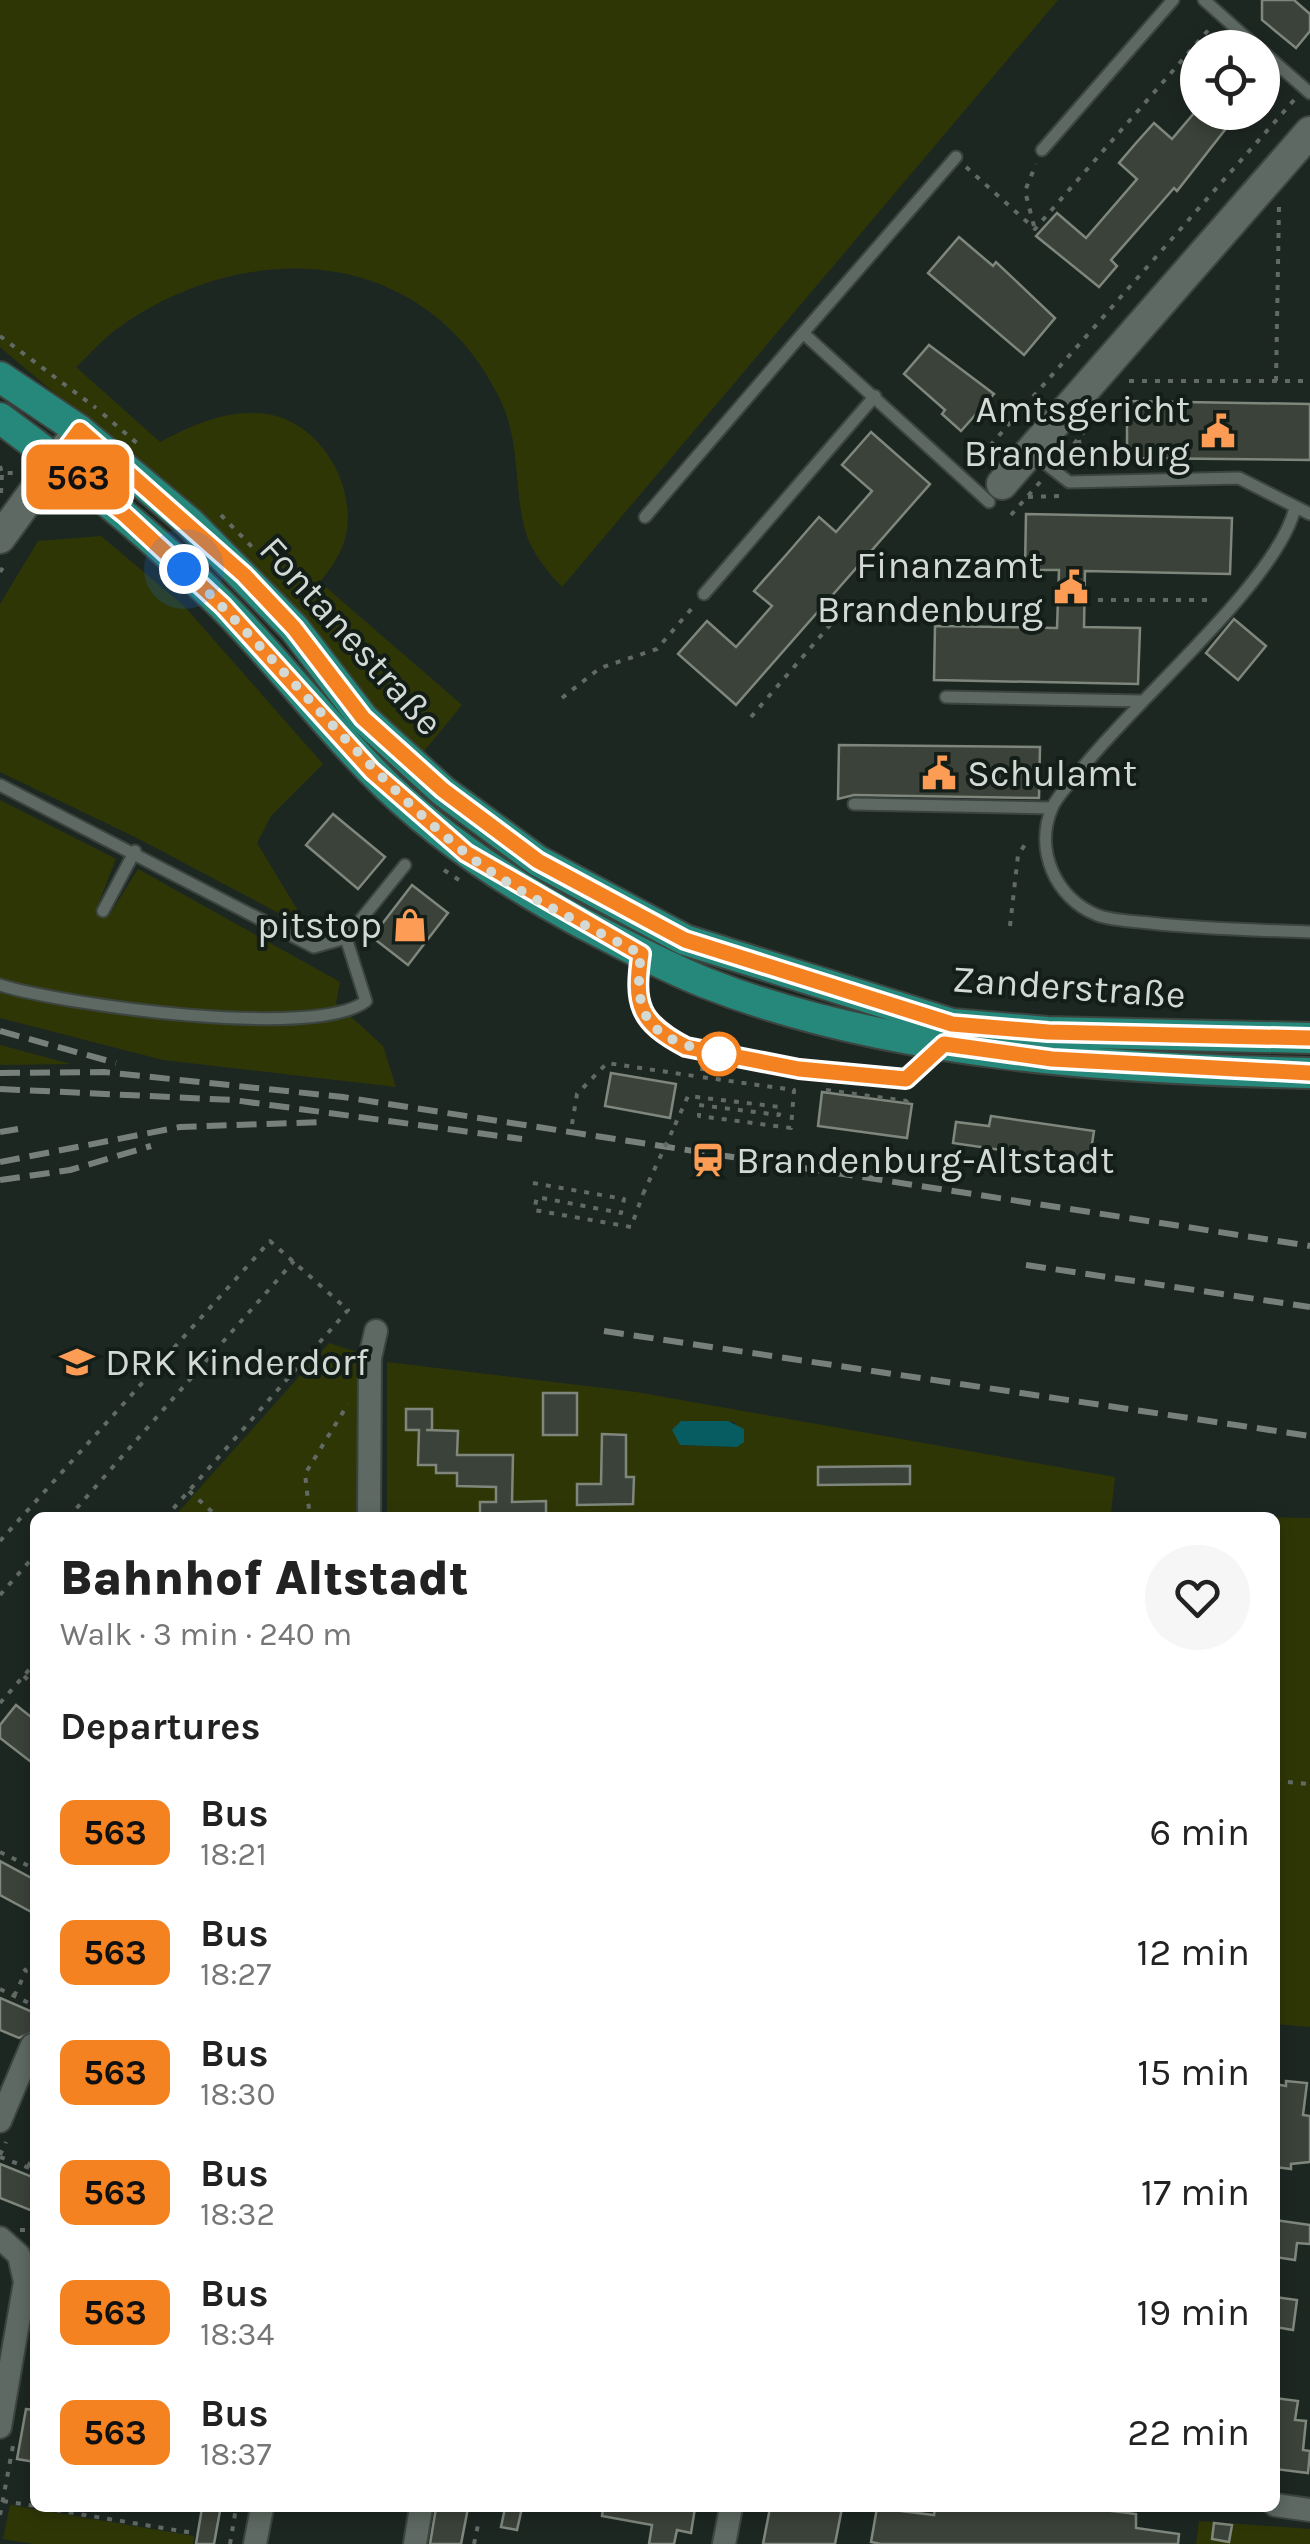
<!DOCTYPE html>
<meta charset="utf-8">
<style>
:root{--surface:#fff;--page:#f6f6f6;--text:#222;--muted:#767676}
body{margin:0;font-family:Karla,sans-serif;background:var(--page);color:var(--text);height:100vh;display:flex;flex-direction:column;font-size:38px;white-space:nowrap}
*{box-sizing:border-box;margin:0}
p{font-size:32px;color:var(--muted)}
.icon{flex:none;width:55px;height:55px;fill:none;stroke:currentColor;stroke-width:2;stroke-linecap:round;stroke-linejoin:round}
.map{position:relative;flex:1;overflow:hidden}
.side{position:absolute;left:30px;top:1512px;width:1250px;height:1000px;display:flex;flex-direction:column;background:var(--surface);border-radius:15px;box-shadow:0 5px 15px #0003}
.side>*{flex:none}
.badge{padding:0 20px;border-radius:15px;font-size:35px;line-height:65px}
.buttons{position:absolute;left:1180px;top:30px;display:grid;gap:20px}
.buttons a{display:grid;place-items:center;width:100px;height:100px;border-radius:50%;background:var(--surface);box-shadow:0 5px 15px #0003;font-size:50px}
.you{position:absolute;width:50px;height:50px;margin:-25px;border:8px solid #fff;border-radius:50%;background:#1a73e8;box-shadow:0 0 0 15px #1a73e833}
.map>.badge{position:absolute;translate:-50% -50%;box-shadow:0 0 0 5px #fff}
h2{padding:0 30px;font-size:38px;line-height:90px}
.round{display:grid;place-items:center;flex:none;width:105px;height:105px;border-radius:52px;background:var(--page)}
.head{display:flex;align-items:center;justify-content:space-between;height:170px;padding:0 30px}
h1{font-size:48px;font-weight:800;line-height:75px}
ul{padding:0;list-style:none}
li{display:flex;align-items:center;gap:30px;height:120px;padding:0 30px}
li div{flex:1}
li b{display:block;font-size:38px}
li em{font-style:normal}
li .badge{min-width:110px;font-weight:700;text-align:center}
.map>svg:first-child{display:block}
.green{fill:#2f3606;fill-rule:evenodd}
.water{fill:#075c61}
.building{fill:#3b4239;stroke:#7f877d;stroke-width:2.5}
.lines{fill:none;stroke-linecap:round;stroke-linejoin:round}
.lane-casing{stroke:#3c4440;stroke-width:15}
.street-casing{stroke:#3c4440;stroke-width:26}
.secondary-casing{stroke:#3c4440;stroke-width:34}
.primary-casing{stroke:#3c4440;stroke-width:34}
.path{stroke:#626a65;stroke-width:4;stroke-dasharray:5 8;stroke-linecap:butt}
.lane{stroke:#5d6962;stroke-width:11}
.street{stroke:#5d6962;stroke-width:22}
.secondary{stroke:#5d6962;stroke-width:30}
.primary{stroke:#26887a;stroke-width:30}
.rail{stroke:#78807b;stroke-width:6;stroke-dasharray:20 10;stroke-linecap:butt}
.path-bridge{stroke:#626a65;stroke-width:4;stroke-dasharray:5 8;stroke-linecap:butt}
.line-casing{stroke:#fff;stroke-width:22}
.line{stroke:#f58220;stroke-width:15}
.walk{stroke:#d3d9d5;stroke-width:10;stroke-dasharray:0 18}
.stop-dot{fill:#fff;stroke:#f58220;stroke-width:5}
.labels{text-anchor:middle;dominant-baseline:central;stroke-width:8;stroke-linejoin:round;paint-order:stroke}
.poi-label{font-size:38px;fill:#d3d9d5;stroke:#141e18;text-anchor:end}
.street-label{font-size:38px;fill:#d3d9d5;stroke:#141e18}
</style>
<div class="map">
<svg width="1310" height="2544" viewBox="0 0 1310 2544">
<rect width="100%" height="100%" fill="#1d2722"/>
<g class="green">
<path d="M0 0H1058L562 587C547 571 531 552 525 530 513 485 521 440 499 397 424 246 250 236 121 326 104 337 90 354 76 367L160 442C190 426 221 412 256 413 314 414 357 479 346 535 342 553 331 568 320 582L462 705 420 756 366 702 230 542 0 347Z"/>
<polygon points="101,536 184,606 323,764 271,816 257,843 300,914 288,918 139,839 0,772 0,604 38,541"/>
<polygon points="0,800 116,859 96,910 108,917 138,869 340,982 336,1003 383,1046 396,1087 163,1060 0,1018"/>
<polygon points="0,1045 71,1064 0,1065"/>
<polygon points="329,1343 360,1353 356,1517 173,1518"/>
<path d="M387 1362 636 1392 1115 1477 1111 1514 1310 1518V2027L1275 2024V1518H387ZM681 1421 735 1422 737 1447 679 1445Z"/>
<polygon points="10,2505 194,2536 193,2544 33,2544 3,2539"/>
<polygon points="1199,2521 1310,2529 1310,2544 1196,2544"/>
</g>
<polygon class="water" points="681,1421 728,1421 744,1429 744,1442 737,1447 680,1445 672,1430"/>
<g class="building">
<polygon points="1262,0 1294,0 1310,14 1310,31 1296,48 1262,20"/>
<polygon points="1195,112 1239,112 1177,191 1174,188 1111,260 1117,266 1099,287 1036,236 1057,213 1086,238 1137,179 1119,163 1136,143 1154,123 1172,139"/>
<polygon points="959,237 993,266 996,262 1055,318 1024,355 928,273"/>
<polygon points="929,345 994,394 961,431 942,414 945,410 904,374"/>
<polygon points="1127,401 1310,404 1310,460 1127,458"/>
<polygon points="871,432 930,484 736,705 678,654 707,621 736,647 772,606 754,591 786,555 819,517 836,532 872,491 842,465"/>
<polygon points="1026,514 1232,518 1230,574 1085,571 1084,627 1140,628 1138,684 934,680 935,626 1057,628 1059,570 1025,570"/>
<polygon points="1234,619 1266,646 1238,680 1206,653"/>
<polygon points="839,745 1040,747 1039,798 854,795 838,799"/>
<polygon points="333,814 385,857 358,889 306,845"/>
<polygon points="412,885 448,913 408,965 372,937"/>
<polygon points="611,1073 676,1084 670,1118 605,1106"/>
<polygon points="822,1092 912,1104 907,1138 818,1126"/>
<polygon points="991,1116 1094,1131 1089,1163 953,1143 956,1122 989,1126"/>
<rect x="543" y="1393" width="34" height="42"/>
<polygon points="406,1409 432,1409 432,1430 426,1430 458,1431 457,1455 513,1455 512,1502 546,1501 546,1518 480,1518 480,1502 496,1502 496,1487 457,1486 457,1473 436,1473 436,1465 418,1465 419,1430 406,1430"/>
<polygon points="602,1434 626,1435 626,1477 634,1477 633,1504 577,1505 577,1484 601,1484"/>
<polygon points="910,1466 910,1484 818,1485 818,1467"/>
<polygon points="16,1705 35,1720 35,1765 0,1738 0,1725"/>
<polygon points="0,1861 35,1880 35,1914 0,1895"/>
<polygon points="0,1998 35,2013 35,2031 19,2038 0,2030"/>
<polygon points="1286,2081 1307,2083 1303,2115 1310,2116 1310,2162 1291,2164 1291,2169 1275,2167 1275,2084 1286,2086"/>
<polygon points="0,2164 35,2178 35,2212 0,2198"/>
<polygon points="1275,2220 1310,2225 1310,2244 1297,2243 1295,2260 1275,2257"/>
<polygon points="1275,2297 1297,2300 1293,2330 1275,2327"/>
<polygon points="1275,2398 1298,2401 1295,2420 1306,2421 1303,2450 1310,2451 1308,2473 1275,2469"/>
<polygon points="26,2409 35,2410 35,2462 17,2459"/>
<polygon points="202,2508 220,2511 214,2544 196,2544"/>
<polygon points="436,2508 468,2508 461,2544 430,2544"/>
<polygon points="505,2508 522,2508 517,2530 501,2527"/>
<polygon points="603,2508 695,2508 691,2533 677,2530 674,2544 649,2544 652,2525 602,2516"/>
<polygon points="770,2508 842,2508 835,2544 763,2544"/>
<polygon points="877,2508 934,2515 935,2508 1088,2508 1136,2514 1136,2528 1179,2534 1178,2544 881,2544 871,2542"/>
<polygon points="1214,2523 1232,2525 1229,2542 1212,2539"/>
</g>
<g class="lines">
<g class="lane-casing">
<g id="lane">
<polyline points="1204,0 1258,48"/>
<polyline points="1262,51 1310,93"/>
<polyline points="1042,150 1173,0"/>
<polyline points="803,333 956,157"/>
<polyline points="1033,454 1069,482 1239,478 1310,514"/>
<path d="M1295 508C1278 580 1135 701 1084 766 1075 778 1058 794 1052 808 1034 850 1056 899 1097 915 1113 921 1133 921 1150 923 1203 929 1256 930 1310 932"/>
<polyline points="645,517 803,333 989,502"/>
<polyline points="704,594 875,396"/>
<polyline points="946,697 1142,701"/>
<polyline points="0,785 314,947 346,938 405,865"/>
<polyline points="854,804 1052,808"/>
<polyline points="103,911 135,851"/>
<polyline points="641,958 639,1008 686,1047 799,1069 906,1079 941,1048"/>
<path d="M0 985C64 1005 317 1040 366 1001L346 938"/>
</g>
</g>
<g class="street-casing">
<g id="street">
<polyline points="369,1518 370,1358 376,1331"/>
<polyline points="0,2121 32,2045"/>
<polyline points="0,2238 19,2255 25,2282 0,2427"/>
<polyline points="1275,2505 1310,2510"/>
<polyline points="255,2544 262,2508"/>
<polyline points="415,2544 421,2508"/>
<polyline points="724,2544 731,2508"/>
</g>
</g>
<g class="secondary-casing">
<g id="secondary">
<polyline points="1002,484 1310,132"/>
<polyline points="0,538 79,430"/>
</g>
</g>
<g class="primary-casing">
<g id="primary">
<polyline points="0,377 79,430 190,523 294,628 363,718 443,791 538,861 685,940 952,1024 1047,1032 1310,1038"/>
<path d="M0 418C79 476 154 537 223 606 275 658 320 718 372 771 432 833 506 882 582 923 623 944 663 966 706 983 889 1055 1115 1069 1310 1073"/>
</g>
</g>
<g class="path">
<polyline points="966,167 1035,229 1211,27"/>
<polyline points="1034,226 1025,191 1036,164"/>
<polyline points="0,336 96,408"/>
<polyline points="1129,381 1310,381"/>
<polyline points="1276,381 1279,206"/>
<polyline points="103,414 138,444"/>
<polyline points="1079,440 1083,464"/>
<polyline points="1074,444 1087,428"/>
<polyline points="973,465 1294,100"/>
<polyline points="0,466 2,473 15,473"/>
<polyline points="1,493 2,473"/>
<polyline points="1028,497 1059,496"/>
<polyline points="51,511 70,503"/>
<polyline points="221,515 256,551"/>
<polyline points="1011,515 1041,481"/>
<polyline points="0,572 6,563"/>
<polyline points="1085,600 1215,600"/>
<polyline points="562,698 600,668 657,649 693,607"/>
<polyline points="751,717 843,610"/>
<polyline points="444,870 465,884"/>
<polyline points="1010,926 1018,855 1028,840"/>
<polyline points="826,1090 907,1101 912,1094"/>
<polyline points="572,1124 577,1094 607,1063 701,1077"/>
<polyline points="675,1125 688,1096 780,1107 779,1115 699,1105 699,1116 791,1128 794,1090 701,1077 703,1064"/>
<polyline points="533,1183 624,1199 621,1213 537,1197 534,1210 631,1227 643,1194"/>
<polyline points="189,1491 219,1518"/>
<polyline points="68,1518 294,1261"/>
<polyline points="300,1518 309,1509 305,1474 348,1404"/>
<polyline points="0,1541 270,1241 348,1310 165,1518"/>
<polyline points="0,1595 35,1555"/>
<polyline points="24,1676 35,1687"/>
<polyline points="0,1703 35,1663"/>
<polyline points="1275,1781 1310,1784"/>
<polyline points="0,1852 35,1869"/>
<polyline points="0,1989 35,2006"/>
<polyline points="14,1996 26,1971 21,1965"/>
<polyline points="0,2155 6,2142"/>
<polyline points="0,2157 35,2170"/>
<polyline points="28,2167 35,2152"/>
<polyline points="20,2230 35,2230"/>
<polyline points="3,2501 35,2506"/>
<polyline points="43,2508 193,2533"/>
<polyline points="0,2515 13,2446"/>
<polyline points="230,2544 236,2508"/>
<polyline points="474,2544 478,2525"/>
</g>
<use href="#lane" class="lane"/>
<use href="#street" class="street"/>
<use href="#secondary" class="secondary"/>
<use href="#primary" class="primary"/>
<g class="rail">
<polyline points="0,1031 116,1063"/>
<polyline points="0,1073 104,1072 343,1097 1310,1246"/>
<polyline points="0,1089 233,1100 522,1139"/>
<polyline points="0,1132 18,1129"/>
<polyline points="0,1162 180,1127 322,1122"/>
<polyline points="0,1180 70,1170 151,1146"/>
<polyline points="1026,1265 1310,1307"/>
<polyline points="604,1331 1310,1436"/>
</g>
<polyline class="path-bridge" points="643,1194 675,1125"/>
</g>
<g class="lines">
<g class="line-casing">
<path id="line" d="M1310 1038 1048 1032 952 1024 685 940 538 861 443 790 363 718 294 628 244 575 80 430 57 461 124 514 223 606 372 771 466 853 641 954C634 1004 638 1022 686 1047L799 1069 906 1079 944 1044 1052 1059 1310 1073"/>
</g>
<use href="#line" class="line"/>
<path class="walk" d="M184 569C280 660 360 767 463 851 515 893 582 923 641 954 632 1023 653 1039 719 1054"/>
</g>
<defs>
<g id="civic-bare" transform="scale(2.7)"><path d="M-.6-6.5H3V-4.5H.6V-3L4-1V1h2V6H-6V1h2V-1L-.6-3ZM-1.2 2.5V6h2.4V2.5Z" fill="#fd9d55" stroke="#141e18" stroke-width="2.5" paint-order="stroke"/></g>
<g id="shop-bare" transform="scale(2.7)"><path d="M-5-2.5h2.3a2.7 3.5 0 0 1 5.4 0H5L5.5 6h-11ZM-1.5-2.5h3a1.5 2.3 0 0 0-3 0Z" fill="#fd9d55" stroke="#141e18" stroke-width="2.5" paint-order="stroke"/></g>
<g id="station-bare" transform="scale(2.7)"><path d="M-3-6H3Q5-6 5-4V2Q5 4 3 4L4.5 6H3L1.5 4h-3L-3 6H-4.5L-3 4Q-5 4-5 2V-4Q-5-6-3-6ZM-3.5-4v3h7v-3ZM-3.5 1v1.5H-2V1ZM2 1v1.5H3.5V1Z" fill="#fd9d55" stroke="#141e18" stroke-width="2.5" paint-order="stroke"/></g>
<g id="school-bare" transform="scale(2.7)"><path d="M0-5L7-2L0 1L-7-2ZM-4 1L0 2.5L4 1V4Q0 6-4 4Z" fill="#fd9d55" stroke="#141e18" stroke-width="2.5" paint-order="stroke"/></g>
</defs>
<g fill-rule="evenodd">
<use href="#civic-bare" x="1218" y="431"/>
<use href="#civic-bare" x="1071" y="587"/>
<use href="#civic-bare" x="939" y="773"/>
<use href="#shop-bare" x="410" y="925"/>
<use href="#station-bare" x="708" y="1160"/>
<use href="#school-bare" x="77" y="1362"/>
</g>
<circle class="stop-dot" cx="719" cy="1054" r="20"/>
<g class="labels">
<g class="poi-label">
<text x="1190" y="409">Amtsgericht<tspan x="1190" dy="44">Brandenburg</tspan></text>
<text x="1043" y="565">Finanzamt<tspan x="1043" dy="44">Brandenburg</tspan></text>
<text x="967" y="773" text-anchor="start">Schulamt</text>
<text x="382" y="925">pitstop</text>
<text x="736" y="1160" text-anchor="start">Brandenburg-Altstadt</text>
<text x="105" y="1362" text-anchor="start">DRK Kinderdorf</text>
</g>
<g class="street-label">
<text transform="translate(351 636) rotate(48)">Fontanestraße</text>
<text transform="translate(1069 987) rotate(4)">Zanderstraße</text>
</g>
</g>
</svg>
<div class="buttons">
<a><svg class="icon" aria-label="locate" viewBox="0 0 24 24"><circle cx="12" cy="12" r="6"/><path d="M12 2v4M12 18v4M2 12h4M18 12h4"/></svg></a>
</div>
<div class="you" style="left:184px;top:569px"></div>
<b class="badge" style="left:78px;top:477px;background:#f58220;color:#111">563</b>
<section class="side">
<div class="head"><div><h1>Bahnhof Altstadt</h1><p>Walk · 3 min · 240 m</p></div><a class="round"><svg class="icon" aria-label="heart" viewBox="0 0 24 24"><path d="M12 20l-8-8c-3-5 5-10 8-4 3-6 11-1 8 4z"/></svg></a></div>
<h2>Departures</h2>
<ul>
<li><span class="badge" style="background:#f58220;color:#111">563</span><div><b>Bus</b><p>18:21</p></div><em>6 min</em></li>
<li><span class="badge" style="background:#f58220;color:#111">563</span><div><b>Bus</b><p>18:27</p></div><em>12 min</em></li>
<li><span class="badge" style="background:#f58220;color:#111">563</span><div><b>Bus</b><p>18:30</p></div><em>15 min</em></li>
<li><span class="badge" style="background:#f58220;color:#111">563</span><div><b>Bus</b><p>18:32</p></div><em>17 min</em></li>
<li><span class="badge" style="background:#f58220;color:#111">563</span><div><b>Bus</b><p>18:34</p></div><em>19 min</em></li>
<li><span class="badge" style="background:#f58220;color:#111">563</span><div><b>Bus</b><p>18:37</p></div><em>22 min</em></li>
</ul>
</section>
</div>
